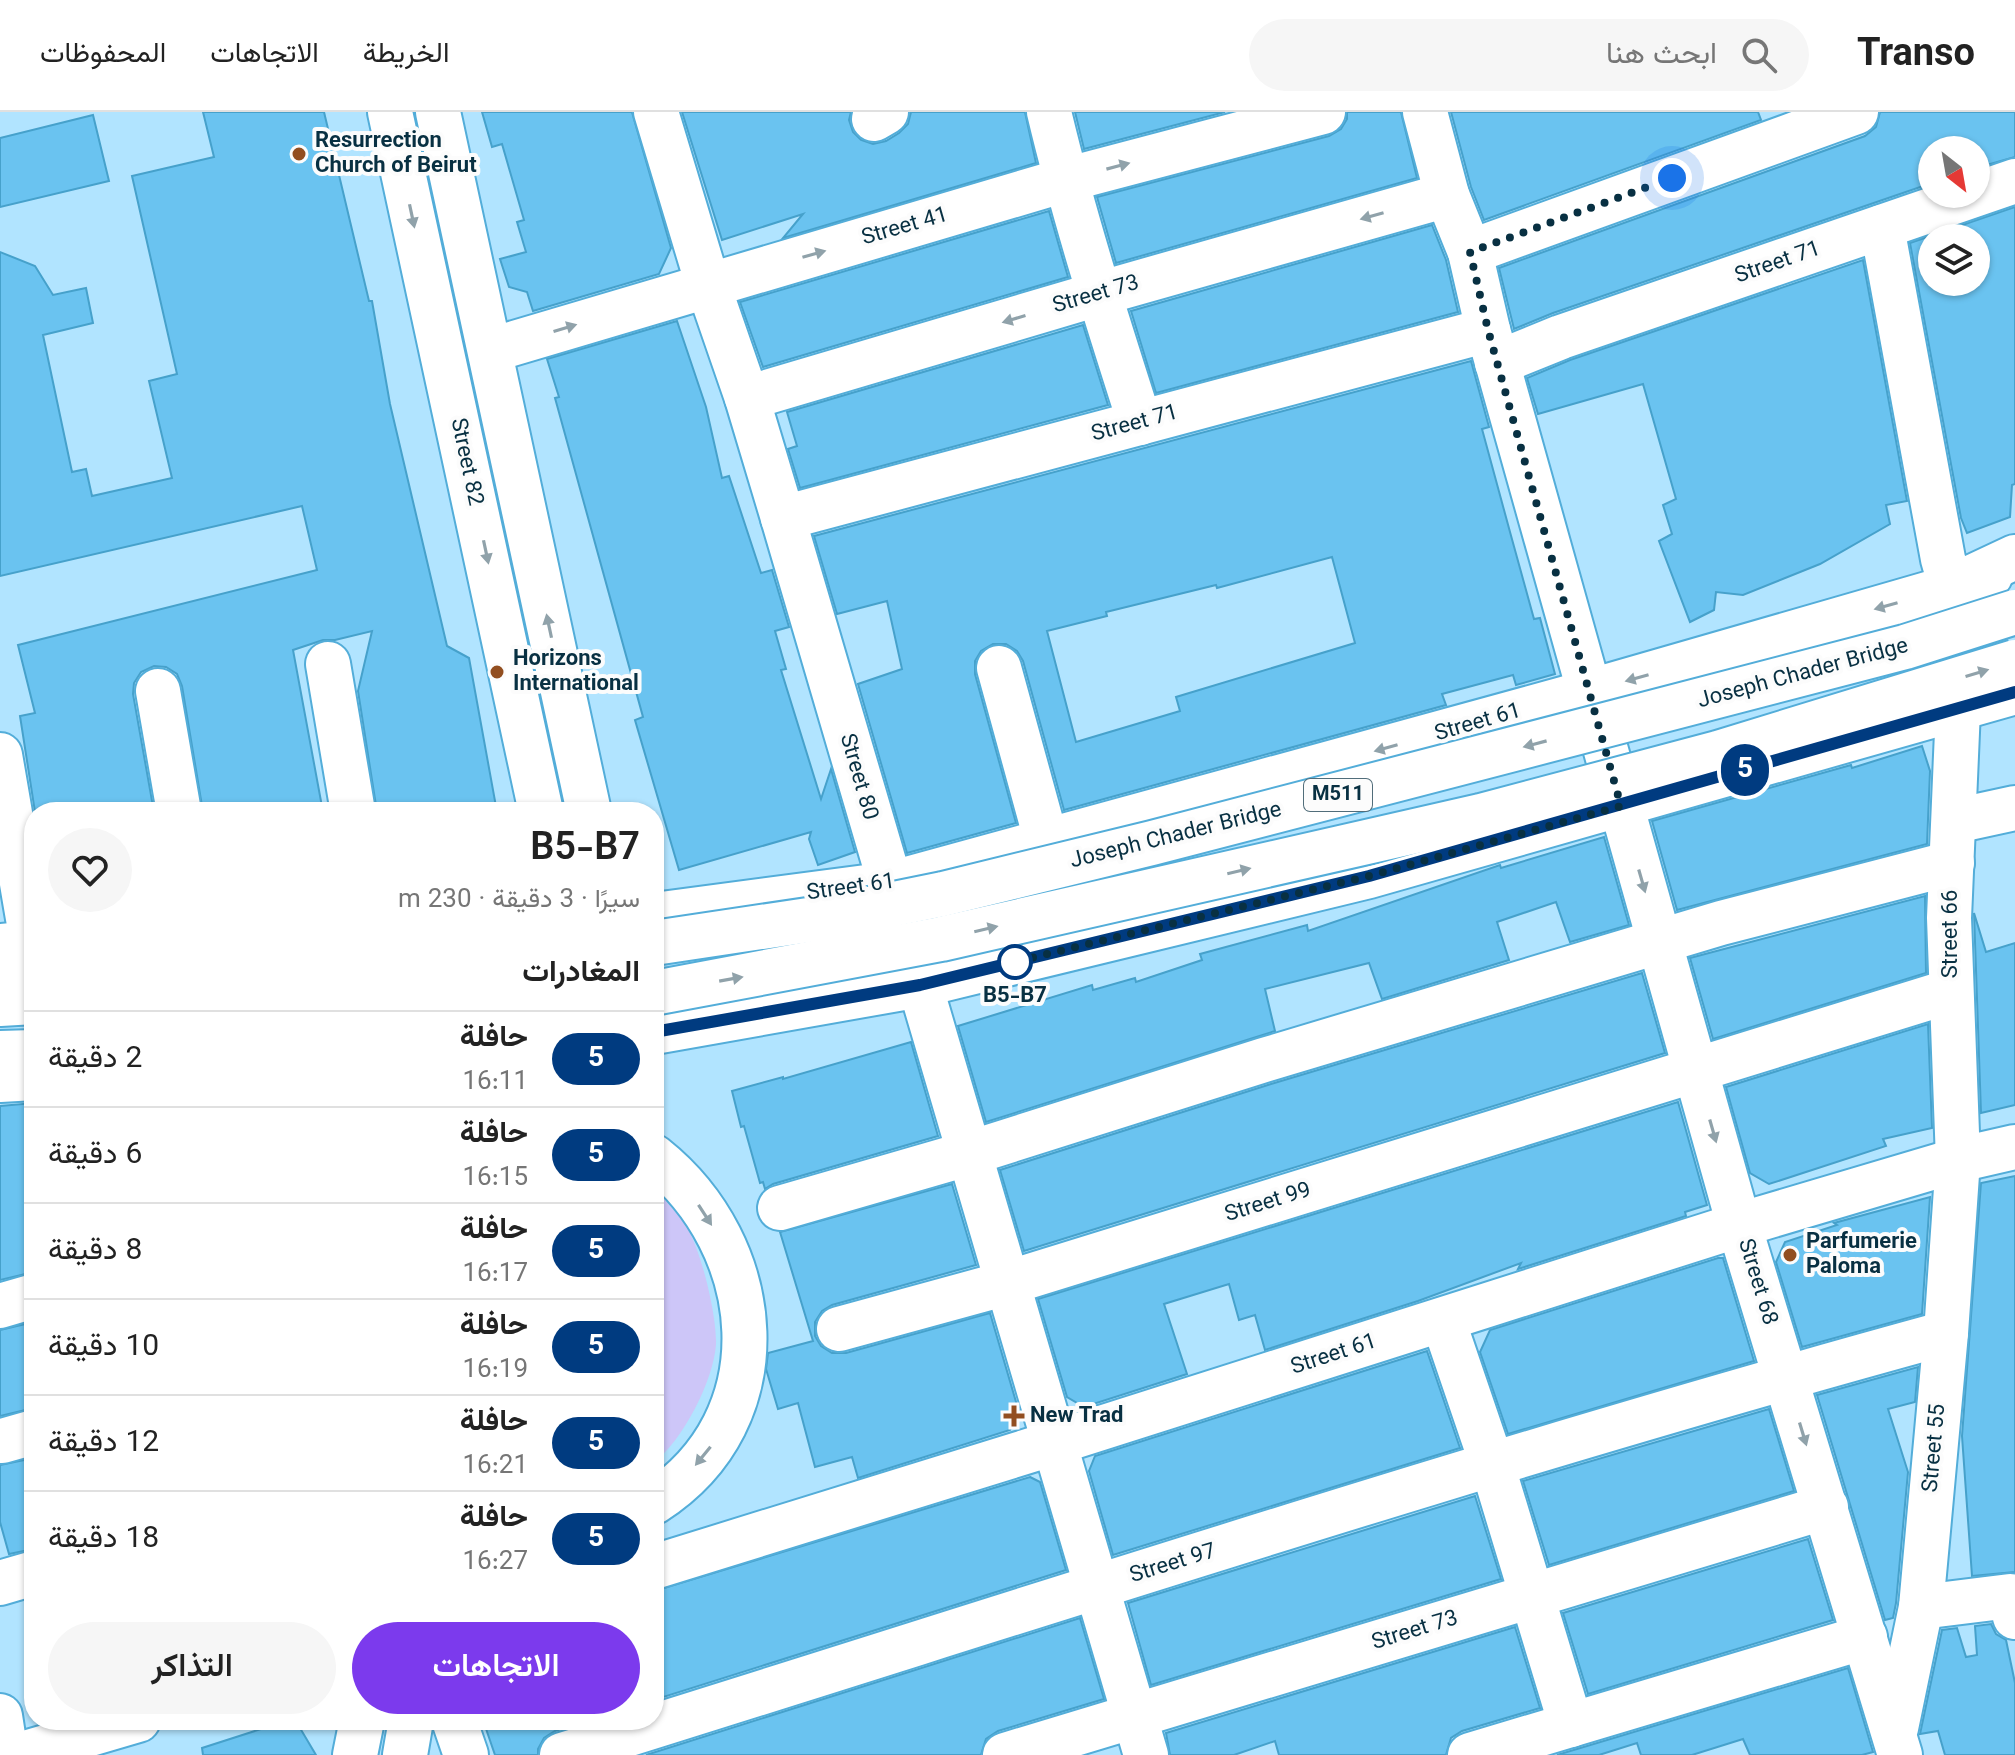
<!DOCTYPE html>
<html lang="ar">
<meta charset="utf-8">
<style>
:root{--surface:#fff;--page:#f6f6f6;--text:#222;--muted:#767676;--line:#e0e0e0;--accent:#7c3aed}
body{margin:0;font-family:Georgia,Vazirmatn,serif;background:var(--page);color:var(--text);direction:rtl;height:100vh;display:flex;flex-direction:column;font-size:30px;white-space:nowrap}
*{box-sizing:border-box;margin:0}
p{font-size:26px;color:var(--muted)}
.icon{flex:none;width:44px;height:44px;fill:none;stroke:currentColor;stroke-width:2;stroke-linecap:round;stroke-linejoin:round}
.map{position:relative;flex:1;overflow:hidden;direction:ltr}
.drawer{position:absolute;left:24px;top:690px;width:640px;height:928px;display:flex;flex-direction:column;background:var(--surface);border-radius:32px;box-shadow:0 2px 6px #0004;direction:rtl}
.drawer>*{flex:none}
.badge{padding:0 16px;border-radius:26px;font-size:28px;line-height:52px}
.needle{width:52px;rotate:149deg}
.tools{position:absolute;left:1918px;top:24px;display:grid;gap:16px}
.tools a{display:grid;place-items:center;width:72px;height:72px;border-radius:50%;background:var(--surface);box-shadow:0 2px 6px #0004;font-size:40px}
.you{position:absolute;width:40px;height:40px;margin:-20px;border:6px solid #fff;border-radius:50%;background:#1a73e8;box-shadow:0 0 0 12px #1a73e833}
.map>.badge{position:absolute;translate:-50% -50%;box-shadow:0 0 0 4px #fff}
h2{padding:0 24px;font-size:30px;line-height:72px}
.round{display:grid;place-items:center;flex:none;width:84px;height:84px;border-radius:42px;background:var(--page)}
.overview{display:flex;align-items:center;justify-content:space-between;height:136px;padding:0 24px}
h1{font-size:38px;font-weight:600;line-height:60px}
.cta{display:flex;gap:16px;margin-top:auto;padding:16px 24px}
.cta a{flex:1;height:92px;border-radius:48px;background:var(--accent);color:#fff;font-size:32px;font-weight:600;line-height:92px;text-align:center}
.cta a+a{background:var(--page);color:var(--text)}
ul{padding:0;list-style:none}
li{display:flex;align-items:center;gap:24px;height:96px;padding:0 24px;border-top:2px solid var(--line)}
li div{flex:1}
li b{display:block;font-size:30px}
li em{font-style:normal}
li .badge{min-width:88px;font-weight:700;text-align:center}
header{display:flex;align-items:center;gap:48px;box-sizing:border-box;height:112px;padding:0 40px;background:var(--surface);border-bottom:2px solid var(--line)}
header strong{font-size:38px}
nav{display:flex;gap:44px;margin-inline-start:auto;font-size:28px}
.search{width:560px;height:72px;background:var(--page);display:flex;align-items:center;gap:20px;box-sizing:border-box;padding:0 28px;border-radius:44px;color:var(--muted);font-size:30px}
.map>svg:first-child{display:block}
.green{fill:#cdc6f8}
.building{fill:#6ac3f0;stroke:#46a1cb;stroke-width:2;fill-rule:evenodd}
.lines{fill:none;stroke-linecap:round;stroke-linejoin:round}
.minor-casing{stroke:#53add9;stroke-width:48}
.highway-casing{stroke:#53add9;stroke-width:48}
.minor{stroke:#fff;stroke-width:44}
.highway{stroke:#fff;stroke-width:44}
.highway-bridge-casing{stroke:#53add9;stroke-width:48;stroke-linecap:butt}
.highway-bridge{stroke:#fff;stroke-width:44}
.oneway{fill:#90a2aa}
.line-casing{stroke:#fff;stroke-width:18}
.line{stroke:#003b80;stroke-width:12}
.walk{stroke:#083042;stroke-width:8;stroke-dasharray:0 14.4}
.poi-dot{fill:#924e20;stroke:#fcfcfc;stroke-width:3}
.stop-dot{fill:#fff;stroke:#003b80;stroke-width:4}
.labels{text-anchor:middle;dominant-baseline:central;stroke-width:8;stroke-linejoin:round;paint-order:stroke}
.shield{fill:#fcfcfc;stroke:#516d7a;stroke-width:2}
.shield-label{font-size:20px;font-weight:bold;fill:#083042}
.poi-label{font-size:22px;font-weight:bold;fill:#083042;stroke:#fcfcfc;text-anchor:start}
.street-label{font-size:22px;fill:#083042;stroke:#fcfcfc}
.stop-label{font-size:22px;font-weight:bold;fill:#083042;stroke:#fcfcfc}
</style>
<header>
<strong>Transo</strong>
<div class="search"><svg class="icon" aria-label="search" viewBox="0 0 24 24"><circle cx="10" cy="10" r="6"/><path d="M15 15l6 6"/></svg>ابحث هنا</div>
<nav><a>الخريطة</a><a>الاتجاهات</a><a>المحفوظات</a></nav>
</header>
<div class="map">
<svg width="2015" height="1643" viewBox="0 0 2015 1643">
<rect width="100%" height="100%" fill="#b1e4ff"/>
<path class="green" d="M654 1076C664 1088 677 1100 686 1114 701 1137 717 1204 716 1232 714 1268 682 1330 654 1350Z"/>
<g class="building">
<polygon points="203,0 324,0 369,189 372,189 390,292 447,534 469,546 497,700 377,700 358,579 372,519 335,528 323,528 293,538 323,700 203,700 182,574 177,562 166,555 154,554 141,560 134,571 133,582 154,700 35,700 20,604 35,601 18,533 317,458 302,394 0,464 0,140 35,154 53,183 86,176 93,211 43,223 72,360 86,357 92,384 172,366 149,269 177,262 132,64 214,45"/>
<polygon points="482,0 632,0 671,136 659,162 533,199 527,180 509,175 500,147 526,140 517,110 524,108 502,32 492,35"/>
<polygon points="682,0 851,0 849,8 853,20 861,28 873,32 886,29 899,21 908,12 911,0 1025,0 1036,51 783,126 803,102 722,128"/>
<polygon points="1075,0 1225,0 1084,37"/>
<polygon points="1347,0 1401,0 1417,66 1116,151 1097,85 1329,24 1341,17 1347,7"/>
<polygon points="1451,0 1758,0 1761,8 1484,108 1471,75"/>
<polygon points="1880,0 2015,0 2015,45 1976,56 1976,38 1932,38 1932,71 1553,201 1514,217 1499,156 1865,24 1876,15"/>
<polygon points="93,3 109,69 0,95 0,26"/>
<path d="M2015 95V372L2012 373 2010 405 1967 421 1961 406 1910 131ZM1932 126H1976V170H1932Z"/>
<polygon points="1049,99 1068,165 763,255 740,190"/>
<polygon points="1432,113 1446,148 1458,200 1156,281 1131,199"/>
<polygon points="1863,148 1907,389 1886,393 1890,412 1820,452 1743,483 1716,480 1714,498 1690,510 1659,429 1672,422 1663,393 1676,387 1643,272 1538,302 1527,266 1570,248"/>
<polygon points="677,209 706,295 722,366 729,364 761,461 772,458 789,515 775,519 786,557 781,558 821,687 831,657 855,740 818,753 809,727 811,720 679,758 635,608 643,605 555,286 559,285 547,247"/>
<polygon points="1083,213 1108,293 800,376 788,337 797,334 787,300"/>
<path d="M1471 249 1489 315 1482 317 1510 420 1534 507 1540 506 1555 562 1516 573 1513 563 1442 582 1446 593 1064 698 1023 549 1017 539 1006 532H993L981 539 975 549V562L1016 711 907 741 858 572 902 557 887 489 837 502 814 424ZM1332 445 1355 531 1176 585 1180 599 1076 630 1047 519 1107 504 1106 500 1216 473 1217 476Z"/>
<polygon points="1922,634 1930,659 1927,732 1677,798 1652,709 1851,653 1852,656"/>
<polygon points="1604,725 1629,813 1570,830 1556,790 1497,810 1509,848 1382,887 1369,851 1265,877 1275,919 986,1010 958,914 1092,873 1093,878 1135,866 1136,870 1202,848 1200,842 1307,813 1308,819 1500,753 1501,756"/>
<polygon points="1925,784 1926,861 1713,927 1690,846"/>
<polygon points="1974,801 1986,840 2015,831 2015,993 1981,1001"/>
<polygon points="1642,861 1665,941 1024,1139 1000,1058 1271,972"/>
<polygon points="1928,912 1932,1016 1883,1027 1886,1034 1769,1072 1750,1061 1726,975"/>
<polygon points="911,930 938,1024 773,1072 765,1077 763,1070 760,1071 744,1014 741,1015 732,979 783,965 783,967"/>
<polygon points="1678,990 1707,1093 1685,1100 1686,1104 1518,1157 1521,1151 1418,1189 1265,1238 1255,1203 1239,1208 1229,1172 1164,1192 1187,1262 1084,1295 1067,1285 1038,1187"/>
<polygon points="34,991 34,1160 0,1168 0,994"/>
<polygon points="2015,1064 2015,1460 1972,1464 1962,1324 1981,1071"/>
<polygon points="952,1072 976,1153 832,1193 822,1199 815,1210 815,1224 821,1234 832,1241 846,1241 990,1201 1019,1300 1010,1318 858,1366 852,1345 815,1355 798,1291 778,1297 766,1257 768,1241 813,1229 780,1120"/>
<polygon points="1930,1085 1922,1202 1802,1235 1776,1150 1785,1130 1837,1113 1834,1111"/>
<polygon points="1718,1146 1723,1146 1754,1249 1508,1322 1480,1240 1490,1218"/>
<polygon points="34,1210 34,1296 0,1304 0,1218"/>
<polygon points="1427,1239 1460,1336 1113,1443 1089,1359 1095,1344"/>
<polygon points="1918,1255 1915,1290 1888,1297 1908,1360 1896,1491 1893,1506 1885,1508 1817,1283"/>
<polygon points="1769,1297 1794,1379 1549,1453 1523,1369"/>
<polygon points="34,1346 34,1437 9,1442 0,1410 0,1353"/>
<polygon points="1030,1365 1040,1370 1066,1458 654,1588 654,1479"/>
<polygon points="1475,1384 1501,1467 1151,1573 1128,1491"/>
<polygon points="1808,1427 1833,1508 1588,1582 1563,1501"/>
<polygon points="1080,1506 1104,1587 998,1619 986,1627 981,1643 646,1643"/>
<polygon points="1991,1512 1996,1522 2006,1528 2015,1571 2015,1643 1945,1643 1938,1619 1920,1622 1942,1518 1957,1516 1966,1545 1977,1543 1975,1514"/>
<polygon points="1515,1515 1540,1596 1462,1619 1451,1626 1446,1643 1279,1643 1275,1629 1234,1643 1170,1643 1166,1621"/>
<polygon points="1848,1556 1873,1640 1862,1643 1750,1643 1743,1627 1692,1643 1641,1643 1637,1631 1599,1643 1557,1643"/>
<polygon points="483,1608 590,1608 555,1619 544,1626 538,1637 538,1643 495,1643"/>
<polygon points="283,1610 300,1616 316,1643 203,1643 202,1636"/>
</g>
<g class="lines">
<g class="minor-casing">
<g id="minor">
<polyline points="390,0 541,700"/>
<polyline points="438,0 589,700"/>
<polyline points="656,0 708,173 747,286 783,406 1146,1643"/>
<path d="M1049 0C1074 105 1107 208 1140 311"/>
<polyline points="1425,0 1447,83 1470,140 1488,218 1739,1113 1900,1643"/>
<polyline points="874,7 886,0"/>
<polyline points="1882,115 1943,447 1951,475"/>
<polyline points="1470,140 1856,0"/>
<polyline points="491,238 1065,68 1323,0"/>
<polyline points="1497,251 1561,225 2015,69"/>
<polyline points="747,286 1098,182 1447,83"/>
<polyline points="783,406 1488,218"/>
<polyline points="328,552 353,700"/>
<polyline points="999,556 1047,731"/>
<polyline points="158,579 179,700"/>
<polyline points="0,643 29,812"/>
<polyline points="1955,709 2015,696"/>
<polyline points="654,803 889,772 1567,586 1990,464"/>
<polyline points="0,857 34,856"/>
<polyline points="654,920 920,873 1369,764 2015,580"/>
<polyline points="0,968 34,966"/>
<polyline points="780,1096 970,1041 1264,948 1721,811 1952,751"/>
<polyline points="0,1194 34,1184"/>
<polyline points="1443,1208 1492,1352 1571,1613"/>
<polyline points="839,1217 1007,1171 1951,879"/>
<polyline points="2,1329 34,1320"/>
<polyline points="654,1455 1054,1331 1739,1113 1958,1048 2015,1035"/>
<polyline points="0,1471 34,1461"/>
<polyline points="1921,1495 2010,1484 2015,1505"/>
<polyline points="0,1604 6,1643"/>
<polyline points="454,1608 466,1643"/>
<polyline points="1896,1616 1921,1495 1946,1221 1958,1048 1949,806 1958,597"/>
<polyline points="18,1643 138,1608"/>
<polyline points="355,1643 362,1608"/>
<polyline points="405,1643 411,1608"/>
<path d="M562 1643C1022 1500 1481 1348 1946 1221"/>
<polyline points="1005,1643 1826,1395"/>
<polyline points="1470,1643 1865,1525"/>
</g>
</g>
<g class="highway-casing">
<g id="highway">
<polyline points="1951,475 2015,445"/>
<polyline points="0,834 34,831"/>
<polyline points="0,892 34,890"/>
<polyline points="0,941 34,940"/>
<path d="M654 1045C766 1134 783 1307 654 1390"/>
</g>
</g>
<use href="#minor" class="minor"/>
<use href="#highway" class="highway"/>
<g class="highway-bridge-casing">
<g id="highway-bridge">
<polyline points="654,831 835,804 943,782 1152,731 1905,535 2015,500"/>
<polyline points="654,881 941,827 1481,704 1718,641 2015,550"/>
</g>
</g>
<use href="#highway-bridge" class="highway-bridge"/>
</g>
<defs><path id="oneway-solid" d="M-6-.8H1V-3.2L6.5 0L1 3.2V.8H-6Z" transform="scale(2)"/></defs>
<g class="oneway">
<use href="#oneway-solid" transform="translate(1118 54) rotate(-15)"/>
<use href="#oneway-solid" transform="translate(412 104) rotate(78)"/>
<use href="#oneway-solid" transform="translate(1372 104) rotate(164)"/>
<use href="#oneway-solid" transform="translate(814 142) rotate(-16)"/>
<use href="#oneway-solid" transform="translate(1014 207) rotate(163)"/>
<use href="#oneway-solid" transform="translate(565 216) rotate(-17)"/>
<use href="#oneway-solid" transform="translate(486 440) rotate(78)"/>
<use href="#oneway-solid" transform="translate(1886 494) rotate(164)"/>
<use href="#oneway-solid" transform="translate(549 514) rotate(-102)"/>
<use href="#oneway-solid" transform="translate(1977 561) rotate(-17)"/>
<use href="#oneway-solid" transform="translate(1637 566) rotate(164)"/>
<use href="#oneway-solid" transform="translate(1535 632) rotate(165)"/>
<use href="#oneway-solid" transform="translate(1386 636) rotate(164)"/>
<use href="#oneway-solid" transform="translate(1239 759) rotate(-13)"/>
<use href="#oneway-solid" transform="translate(1642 769) rotate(74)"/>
<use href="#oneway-solid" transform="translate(986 817) rotate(-13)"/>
<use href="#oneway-solid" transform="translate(731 867) rotate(-10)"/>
<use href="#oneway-solid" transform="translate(1713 1019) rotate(74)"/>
<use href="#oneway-solid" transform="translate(705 1103) rotate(57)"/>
<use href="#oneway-solid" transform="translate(1803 1322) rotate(73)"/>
<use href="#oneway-solid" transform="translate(703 1344) rotate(129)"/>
</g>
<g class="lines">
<g class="line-casing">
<polyline id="line" points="654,920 920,873 1369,764 2015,580"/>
</g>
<use href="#line" class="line"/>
<polyline class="walk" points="1015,850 1010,851 1369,764 1621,694 1488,218 1470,140 1672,66"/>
</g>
<g class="poi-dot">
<circle cx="299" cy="42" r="8"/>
<circle cx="497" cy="560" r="8"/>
<circle cx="1790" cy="1143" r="8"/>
<path d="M1010 1292h8v8h8v8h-8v8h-8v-8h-8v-8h8z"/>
</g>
<circle class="stop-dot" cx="1015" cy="850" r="16"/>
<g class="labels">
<rect class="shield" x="1304" y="667" width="68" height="32" rx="6"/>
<g class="shield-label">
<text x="1338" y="683">M511</text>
</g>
<g class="poi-label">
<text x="315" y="29">Resurrection<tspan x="315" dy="25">Church of Beirut</tspan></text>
<text x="513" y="547">Horizons<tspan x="513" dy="25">International</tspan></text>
<text x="1806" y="1130">Parfumerie<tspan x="1806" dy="25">Paloma</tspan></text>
<text x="1030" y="1304">New Trad</text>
</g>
<g class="street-label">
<text transform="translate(905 115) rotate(-16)">Street 41</text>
<text transform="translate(1778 151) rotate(-19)">Street 71</text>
<text transform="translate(1096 183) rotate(-16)">Street 73</text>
<text transform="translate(1135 312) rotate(-15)">Street 71</text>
<text transform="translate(466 350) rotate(78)">Street 82</text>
<text transform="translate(1803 562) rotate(-15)">Joseph Chader Bridge</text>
<text transform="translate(1478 611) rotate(-16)">Street 61</text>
<text transform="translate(858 665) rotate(74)">Street 80</text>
<text transform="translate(1176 724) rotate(-14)">Joseph Chader Bridge</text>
<text transform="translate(851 776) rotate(-8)">Street 61</text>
<text transform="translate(1951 822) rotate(-90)">Street 66</text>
<text transform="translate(1268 1091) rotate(-17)">Street 99</text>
<text transform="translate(1757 1170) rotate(73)">Street 68</text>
<text transform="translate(1334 1243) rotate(-18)">Street 61</text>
<text transform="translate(1935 1336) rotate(-85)">Street 55</text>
<text transform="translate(1173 1452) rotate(-17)">Street 97</text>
<text transform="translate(1415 1519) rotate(-17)">Street 73</text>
</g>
<g class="stop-label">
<text x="1015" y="884">B5-B7</text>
</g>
</g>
</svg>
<div class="tools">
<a><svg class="needle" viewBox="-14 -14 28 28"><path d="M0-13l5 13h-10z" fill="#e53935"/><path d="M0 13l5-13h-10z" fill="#767676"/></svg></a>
<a><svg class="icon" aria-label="layers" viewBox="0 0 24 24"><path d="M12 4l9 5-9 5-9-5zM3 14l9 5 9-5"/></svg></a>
</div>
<div class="you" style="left:1672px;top:66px"></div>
<b class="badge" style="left:1745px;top:658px;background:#003b80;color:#fff">5</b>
<section class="drawer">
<div class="overview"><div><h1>B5-B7</h1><p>سيرًا · 3 دقيقة · 230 m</p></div><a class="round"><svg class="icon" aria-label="heart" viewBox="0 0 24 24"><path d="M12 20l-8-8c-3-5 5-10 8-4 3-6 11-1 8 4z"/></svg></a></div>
<h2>المغادرات</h2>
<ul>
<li><span class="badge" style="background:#003b80;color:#fff">5</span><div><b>حافلة</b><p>16:11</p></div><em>2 دقيقة</em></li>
<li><span class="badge" style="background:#003b80;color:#fff">5</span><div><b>حافلة</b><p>16:15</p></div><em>6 دقيقة</em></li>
<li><span class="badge" style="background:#003b80;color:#fff">5</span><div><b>حافلة</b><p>16:17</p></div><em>8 دقيقة</em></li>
<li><span class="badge" style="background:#003b80;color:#fff">5</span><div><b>حافلة</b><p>16:19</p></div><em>10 دقيقة</em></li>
<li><span class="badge" style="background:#003b80;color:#fff">5</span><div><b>حافلة</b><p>16:21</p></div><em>12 دقيقة</em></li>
<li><span class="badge" style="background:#003b80;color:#fff">5</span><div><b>حافلة</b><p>16:27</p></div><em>18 دقيقة</em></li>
</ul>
<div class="cta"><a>الاتجاهات</a><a>التذاكر</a></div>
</section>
</div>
